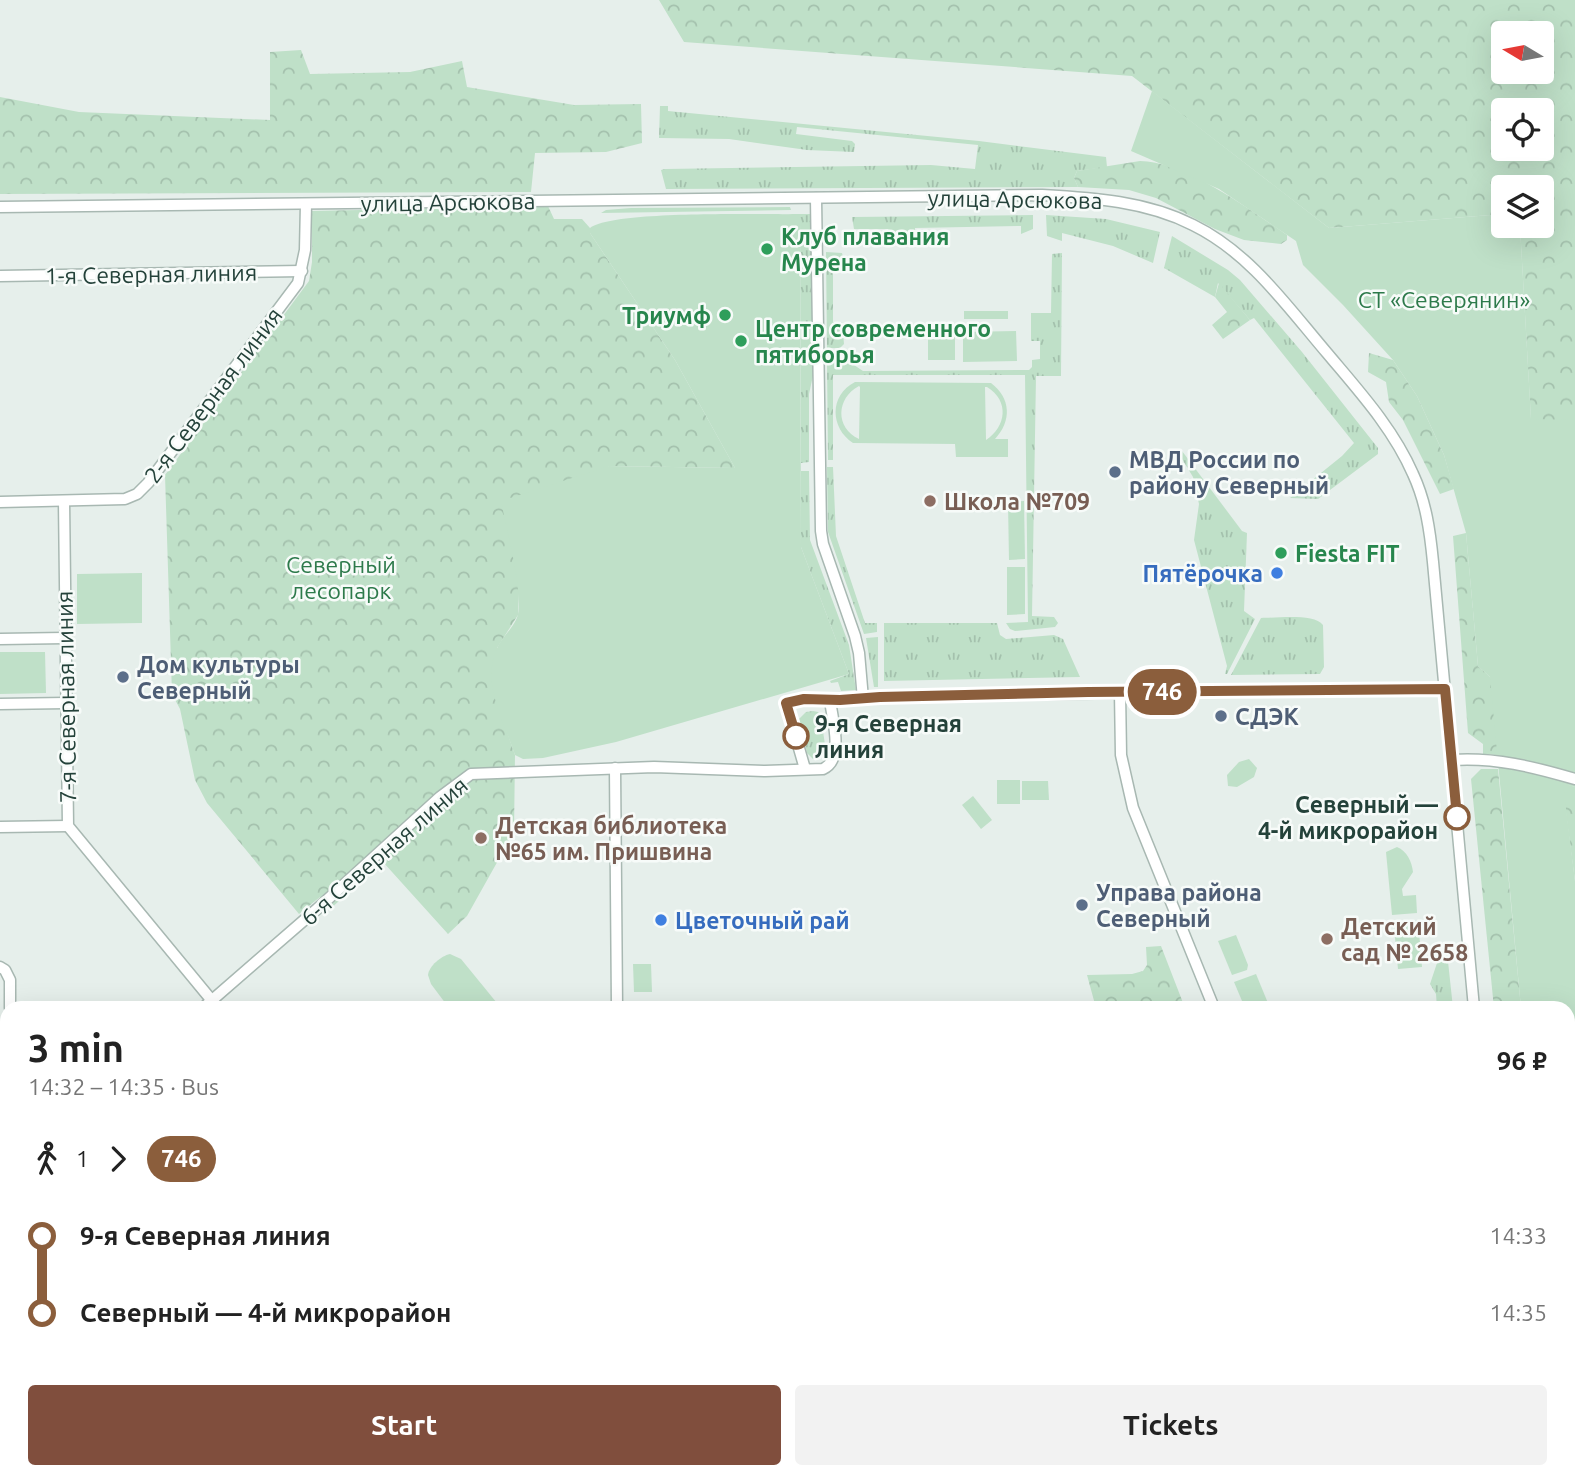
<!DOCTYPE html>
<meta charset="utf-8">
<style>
:root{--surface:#fff;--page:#f2f2f2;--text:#222;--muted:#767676;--accent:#804e3d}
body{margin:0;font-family:Ubuntu,sans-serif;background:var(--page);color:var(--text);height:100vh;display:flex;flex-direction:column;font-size:26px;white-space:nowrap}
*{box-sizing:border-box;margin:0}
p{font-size:23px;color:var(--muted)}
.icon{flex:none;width:38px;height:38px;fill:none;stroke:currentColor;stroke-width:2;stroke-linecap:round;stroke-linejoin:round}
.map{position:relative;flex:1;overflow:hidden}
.sheet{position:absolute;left:0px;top:1001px;width:1575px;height:478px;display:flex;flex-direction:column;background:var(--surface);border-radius:21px 21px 0 0;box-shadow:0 7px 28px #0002}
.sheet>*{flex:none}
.badge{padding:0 14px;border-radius:23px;font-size:24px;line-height:46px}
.needle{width:46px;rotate:280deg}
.buttons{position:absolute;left:1491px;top:21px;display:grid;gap:14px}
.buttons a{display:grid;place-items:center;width:63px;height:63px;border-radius:7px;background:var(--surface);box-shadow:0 7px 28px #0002;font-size:35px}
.map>.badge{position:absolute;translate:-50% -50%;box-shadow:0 0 0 4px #fff}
.legs{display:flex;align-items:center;gap:10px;height:77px;padding:0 28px;font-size:23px}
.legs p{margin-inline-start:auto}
.headline{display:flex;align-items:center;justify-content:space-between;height:119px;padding:0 28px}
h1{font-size:38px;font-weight:700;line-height:52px}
.action{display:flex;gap:14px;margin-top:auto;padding:14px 28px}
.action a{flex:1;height:80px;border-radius:7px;background:var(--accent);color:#fff;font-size:28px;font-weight:700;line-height:80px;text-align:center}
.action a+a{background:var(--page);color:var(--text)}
ul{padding:0 28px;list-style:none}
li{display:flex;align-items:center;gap:24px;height:77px;font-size:26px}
li i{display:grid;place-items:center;width:10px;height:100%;margin:0 9px;background:currentColor}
li i::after{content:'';width:18px;height:18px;margin:-9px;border:5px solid;border-radius:50%;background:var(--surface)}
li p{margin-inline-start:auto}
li:first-child i{background:linear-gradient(#0000 50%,currentColor 0)}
li:last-child i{background:linear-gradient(currentColor 50%,#0000 0)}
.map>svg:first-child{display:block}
.grass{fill:url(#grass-tufts)}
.forest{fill:url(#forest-crowns);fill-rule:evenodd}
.green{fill:#bfe0c8;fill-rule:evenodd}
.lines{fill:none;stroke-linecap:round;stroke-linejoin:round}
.minor-casing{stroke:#a8b8b2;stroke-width:13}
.highway-casing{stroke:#c2cac8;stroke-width:18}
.minor{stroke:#fff;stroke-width:10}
.highway{stroke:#2f6f62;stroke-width:14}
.highway-bridge-casing{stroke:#c2cac8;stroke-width:18;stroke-linecap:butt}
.highway-bridge{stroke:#2f6f62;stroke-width:14}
.line-1-casing{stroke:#fff;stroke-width:16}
.line-1{stroke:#8b5e3c;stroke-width:10}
.leisure-dot{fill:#2e9e5b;stroke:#f7fbf9;stroke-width:2.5}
.service-dot{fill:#5c6f8a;stroke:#f7fbf9;stroke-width:2.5}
.education-dot{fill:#8d6e63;stroke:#f7fbf9;stroke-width:2.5}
.shop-dot{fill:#3f7fe0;stroke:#f7fbf9;stroke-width:2.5}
.stop-1-dot{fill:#fff;stroke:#8b5e3c;stroke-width:3.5}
.labels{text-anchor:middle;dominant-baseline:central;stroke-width:5;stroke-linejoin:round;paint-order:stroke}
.street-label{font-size:23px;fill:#24423a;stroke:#f7fbf9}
.leisure-label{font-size:23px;font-weight:bold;fill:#27864d;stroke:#f7fbf9;text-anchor:start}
.park-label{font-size:23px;fill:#2d7a4b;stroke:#f7fbf9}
.service-label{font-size:23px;font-weight:bold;fill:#4e5e75;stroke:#f7fbf9;text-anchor:start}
.education-label{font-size:23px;font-weight:bold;fill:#785e54;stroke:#f7fbf9;text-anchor:start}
.shop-label{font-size:23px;font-weight:bold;fill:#366cbe;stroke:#f7fbf9;text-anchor:end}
.stop-label{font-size:23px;font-weight:bold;fill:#24423a;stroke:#f7fbf9;text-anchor:start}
</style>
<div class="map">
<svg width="1575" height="1478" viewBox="0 0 1575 1478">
<defs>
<pattern id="grass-tufts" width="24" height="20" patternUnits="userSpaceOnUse" patternTransform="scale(1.75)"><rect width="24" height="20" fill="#bfe0c8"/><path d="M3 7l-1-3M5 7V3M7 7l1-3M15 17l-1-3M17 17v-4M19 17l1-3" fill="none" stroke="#a4c1ad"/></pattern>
<pattern id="forest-crowns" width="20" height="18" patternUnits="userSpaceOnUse" patternTransform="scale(1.75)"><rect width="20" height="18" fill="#bfe0c8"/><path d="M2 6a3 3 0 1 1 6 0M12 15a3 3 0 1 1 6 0" fill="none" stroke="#a4c1ad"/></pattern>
</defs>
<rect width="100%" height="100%" fill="#e6efeb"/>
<g class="grass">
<polygon points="660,106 668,106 668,111 979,141 1106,157 1107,167 1077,171 1074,178 1078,187 666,189 661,170 665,169 931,165 975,169 978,145 797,127 796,134 852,141 855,144 854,152 807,150 729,139 659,138"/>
<polygon points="790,207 791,210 601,213 606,210 631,208"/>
<polygon points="800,214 810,214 814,371 809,394 809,462 801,463"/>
<polygon points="1033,215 1033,229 1021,234 1021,226 915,228 915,236 892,238 888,229 854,229 852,217"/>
<polygon points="1046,215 1106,219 1160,232 1153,263 1113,246 1062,233 1062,241 1047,236"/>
<polygon points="1172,236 1228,270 1240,280 1302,352 1378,448 1378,454 1318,499 1290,498 1342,456 1354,443 1254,318 1250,320 1218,283 1215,297 1164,268"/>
<polygon points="826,252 842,253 843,257 838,264 833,264 833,322 842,322 844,344 840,348 827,348"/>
<polygon points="1062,253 1061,376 1036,376 1032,616 1054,617 1058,623 1055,627 1015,631 1010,629 1006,623 1028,622 1025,375 833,375 833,460 828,460 827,362 848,361 863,371 1029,370 1032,367 1032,360 1040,359 1040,341 1031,341 1031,313 1051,313 1052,254"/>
<polygon points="1182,451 1242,531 1247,533 1244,611 1255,619 1227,674 1225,674 1227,666 1194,540 1199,504 1193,477 1179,454"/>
<polygon points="827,467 833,467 836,536 865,623 877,623 877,632 864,634 828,532"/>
<polygon points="801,471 809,471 810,540 849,645 856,690 841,691 838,682 831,683 830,681 849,674 801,547"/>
<path d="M1261 618C1277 618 1314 613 1323 625L1324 667 1320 674 1231 675Z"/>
<polygon points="884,623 997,623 1000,635 1006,639 1054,635 1063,639 1080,677 884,681"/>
<polygon points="878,637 878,687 874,687 866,638"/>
<polygon points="813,711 818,712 821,717 826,752 824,756 813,759 807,753 799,719 806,712"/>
<polygon points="1447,952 1453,1008 1437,1008 1436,994 1430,984 1437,963"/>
<polygon points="1568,1273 1575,1275 1575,1431 1568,1424"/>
</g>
<g class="forest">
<path d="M659 0H1575V420H1531L1520 226H1542V187H1503V214L1329 228 1132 76 684 42ZM1503 33H1542V72H1503ZM1503 110H1542V149H1503Z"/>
<polygon points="301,50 310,74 410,72 462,61 467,87 574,105 641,104 642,143 606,152 535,153 531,192 0,194 0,97 79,112 270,120 270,52"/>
<path d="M1140 161C1185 161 1250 210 1287 235V240L1281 244 1244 240 1215 229 1156 198 1129 190 1078 187 1074 178 1077 171Z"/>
<polygon points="548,206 554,219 582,219 590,228 590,233 675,360 735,468 609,466 519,593 518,615 497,648 506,729 515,755 514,832 467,916 448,934 383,862 330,909 320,897 299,914 207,803 195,780 180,709 172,694 165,475 309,281 312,262 312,211"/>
<polygon points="1219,283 1250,320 1223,339 1212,325 1227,312 1215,297"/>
<polygon points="1369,353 1393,360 1417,396 1444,455 1454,489 1440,494 1403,420 1389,402 1386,382 1368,372"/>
<polygon points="1466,533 1478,666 1490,677 1541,758 1483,754 1483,744 1468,733 1453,536"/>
<polygon points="1481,769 1498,769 1521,1008 1494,1008 1471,779"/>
<polygon points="1562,783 1575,787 1575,881"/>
<polygon points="1161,946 1185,1008 1096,1008 1087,975 1132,974 1143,971 1147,965 1146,947"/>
<polygon points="1568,1165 1575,1181 1575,1275 1568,1273"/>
</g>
<g class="green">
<polygon points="1152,91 1329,228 1503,214 1503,226 1520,226 1531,419 1575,420 1575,787 1563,784 1575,881 1575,1181 1568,1165 1568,1008 1521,1008 1490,677 1478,666 1466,533 1444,455 1417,396 1393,360 1343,305 1303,265 1296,241 1219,189 1131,151"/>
<path d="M800 214 801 547 849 674 616 742 543 758 523 759 515 755C504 721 480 682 498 646 504 635 516 625 518 614 523 591 506 527 501 501L609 466 735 468 675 360 590 233V228C614 210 763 215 800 214Z"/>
<rect x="964" y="311" width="44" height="8"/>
<polygon points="1016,331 1017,361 963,362 963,332"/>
<rect x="928" y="336" width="27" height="24"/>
<path d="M855 382 991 383C1011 398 1012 421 995 439H1008V457H956L955 444 853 443C830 428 829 395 855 382ZM859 386 860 387 859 439C835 428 836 398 859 386ZM987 387C1010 401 1006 427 986 440L985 387Z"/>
<polygon points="1024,501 1025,559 1009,560 1008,502"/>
<polygon points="1007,567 1025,567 1025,614 1007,615"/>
<polygon points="142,573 142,623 77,624 77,574"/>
<polygon points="0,652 45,652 46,693 0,694"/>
<polygon points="1249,759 1257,768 1254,777 1237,787 1228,786 1227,775 1239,762"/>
<rect x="997" y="780" width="23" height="24"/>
<polygon points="1022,781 1048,781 1049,800 1022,800"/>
<polygon points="973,796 992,820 981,829 962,805"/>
<path d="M1397 847C1407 851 1412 862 1413 872L1402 889 1403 896 1416 895 1417 913 1392 915 1386 852Z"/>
<polygon points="1418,920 1422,967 1398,969 1394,927"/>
<polygon points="1236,935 1248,965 1247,970 1232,975 1218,941"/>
<path d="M450 954 461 959 501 1008H449L431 984 428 975C429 966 441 956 450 954Z"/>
<polygon points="633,964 651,964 652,992 634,992"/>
<polygon points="1256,974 1270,1008 1245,1008 1234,982"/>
</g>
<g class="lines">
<g class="minor-casing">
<g id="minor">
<polyline points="816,198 821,531 823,544 855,636 859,653 863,699"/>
<path d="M0 207 1042 195C1094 198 1146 201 1193 225 1250 253 1286 305 1327 353 1358 390 1393 428 1413 474 1426 502 1430 531 1433 562L1474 1008"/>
<polyline points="0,276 302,271"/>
<polyline points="64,501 68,826 218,1008"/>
<polyline points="0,502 125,499 137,494 148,483 298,283 305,250 306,204"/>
<polyline points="0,639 65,638"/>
<polyline points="1120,692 1121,755 1133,808 1214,1008"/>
<polyline points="0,704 66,703"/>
<path d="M1452 760C1495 757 1534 767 1575 779"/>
<polyline points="615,768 617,1008"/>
<polyline points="805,769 786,703 804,699 840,700 907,696 1445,689"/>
<polyline points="0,827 68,826"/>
<polyline points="0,967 5,970 10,980 10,1008"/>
<path d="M203 1008 317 909 440 797 471 774 654 767 765 771 823 769C845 759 832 719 830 700"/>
<polyline points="7,1207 7,1310"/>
<polyline points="0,1346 7,1366"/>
<polyline points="1568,1448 1575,1449"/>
</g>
</g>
<g class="highway-casing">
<polyline id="highway" points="310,1478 408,1472"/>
</g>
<use href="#minor" class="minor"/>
<use href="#highway" class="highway"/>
<g class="highway-bridge-casing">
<polyline id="highway-bridge" points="1536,1472 1575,1477"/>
</g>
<use href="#highway-bridge" class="highway-bridge"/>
</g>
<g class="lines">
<g class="line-1-casing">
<polyline id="line-1" points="796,736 786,703 804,699 840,700 880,697 1088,692 1445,689 1457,817"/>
</g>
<use href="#line-1" class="line-1"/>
</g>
<g class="leisure-dot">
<circle cx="767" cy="249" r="7"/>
<circle cx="725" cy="315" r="7"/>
<circle cx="741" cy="341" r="7"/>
<circle cx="1281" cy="553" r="7"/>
</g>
<g class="service-dot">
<circle cx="1115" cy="472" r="7"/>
<circle cx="123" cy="677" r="7"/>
<circle cx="1221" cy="716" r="7"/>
<circle cx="1082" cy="905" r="7"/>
</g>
<g class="education-dot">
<circle cx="930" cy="501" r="7"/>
<circle cx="481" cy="838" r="7"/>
<circle cx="1327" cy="939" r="7"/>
</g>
<g class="shop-dot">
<circle cx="1277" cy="573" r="7"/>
<circle cx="661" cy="920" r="7"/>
</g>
<g class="stop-1-dot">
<circle cx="796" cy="736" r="12"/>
<circle cx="1457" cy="817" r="12"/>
</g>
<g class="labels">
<g class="street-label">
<text transform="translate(1015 199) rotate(1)">улица Арсюкова</text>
<text transform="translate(448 202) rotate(-1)">улица Арсюкова</text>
<text transform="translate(151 274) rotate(-1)">1-я Северная линия</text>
<text transform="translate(213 395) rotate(-53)">2-я Северная линия</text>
<text transform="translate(66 697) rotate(-91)">7-я Северная линия</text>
<text transform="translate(384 851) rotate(-41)">6-я Северная линия</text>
</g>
<g class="leisure-label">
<text x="781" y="236">Клуб плавания<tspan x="781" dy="26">Мурена</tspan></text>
<text x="711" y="315" text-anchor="end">Триумф</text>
<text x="755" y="328">Центр современного<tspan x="755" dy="26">пятиборья</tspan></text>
<text x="1295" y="553">Fiesta FIT</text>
</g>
<g class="park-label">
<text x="1444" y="299">СТ «Северянин»</text>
<text x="341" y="564">Северный<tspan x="341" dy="26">лесопарк</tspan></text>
</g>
<g class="service-label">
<text x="1129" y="459">МВД России по<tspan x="1129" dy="26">району Северный</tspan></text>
<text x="137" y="664">Дом культуры<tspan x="137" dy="26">Северный</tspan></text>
<text x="1235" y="716">СДЭК</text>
<text x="1096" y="892">Управа района<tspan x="1096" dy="26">Северный</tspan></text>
</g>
<g class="education-label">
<text x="944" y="501">Школа №709</text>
<text x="495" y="825">Детская библиотека<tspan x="495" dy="26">№65 им. Пришвина</tspan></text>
<text x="1341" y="926">Детский<tspan x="1341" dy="26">сад № 2658</tspan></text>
</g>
<g class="shop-label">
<text x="1263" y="573">Пятёрочка</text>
<text x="675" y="920" text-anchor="start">Цветочный рай</text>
</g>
<g class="stop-label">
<text x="815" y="723">9-я Северная<tspan x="815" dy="26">линия</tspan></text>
<text x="1438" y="804" text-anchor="end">Северный —<tspan x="1438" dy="26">4-й микрорайон</tspan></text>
</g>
</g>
</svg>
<div class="buttons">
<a><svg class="needle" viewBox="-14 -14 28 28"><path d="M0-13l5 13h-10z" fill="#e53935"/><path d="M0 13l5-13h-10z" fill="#767676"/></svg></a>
<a><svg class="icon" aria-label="locate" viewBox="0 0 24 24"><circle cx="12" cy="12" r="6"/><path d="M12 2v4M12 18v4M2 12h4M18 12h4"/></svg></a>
<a><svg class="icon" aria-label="layers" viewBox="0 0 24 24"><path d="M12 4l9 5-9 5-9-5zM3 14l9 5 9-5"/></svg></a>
</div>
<b class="badge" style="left:1162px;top:692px;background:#8b5e3c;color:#fff">746</b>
<section class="sheet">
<div class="headline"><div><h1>3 min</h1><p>14:32 – 14:35 · Bus</p></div><b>96 ₽</b></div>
<div class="legs"><svg class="icon" aria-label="walk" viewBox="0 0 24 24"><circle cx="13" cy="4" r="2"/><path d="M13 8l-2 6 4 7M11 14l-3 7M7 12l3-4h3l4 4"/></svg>1<svg class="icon" aria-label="forward" viewBox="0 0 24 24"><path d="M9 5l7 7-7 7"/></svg><b class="badge" style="background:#8b5e3c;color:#fff">746</b></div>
<ul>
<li><i style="color:#8b5e3c"></i><b>9-я Северная линия</b><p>14:33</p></li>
<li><i style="color:#8b5e3c"></i><b>Северный — 4-й микрорайон</b><p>14:35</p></li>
</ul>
<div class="action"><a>Start</a><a>Tickets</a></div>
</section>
</div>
